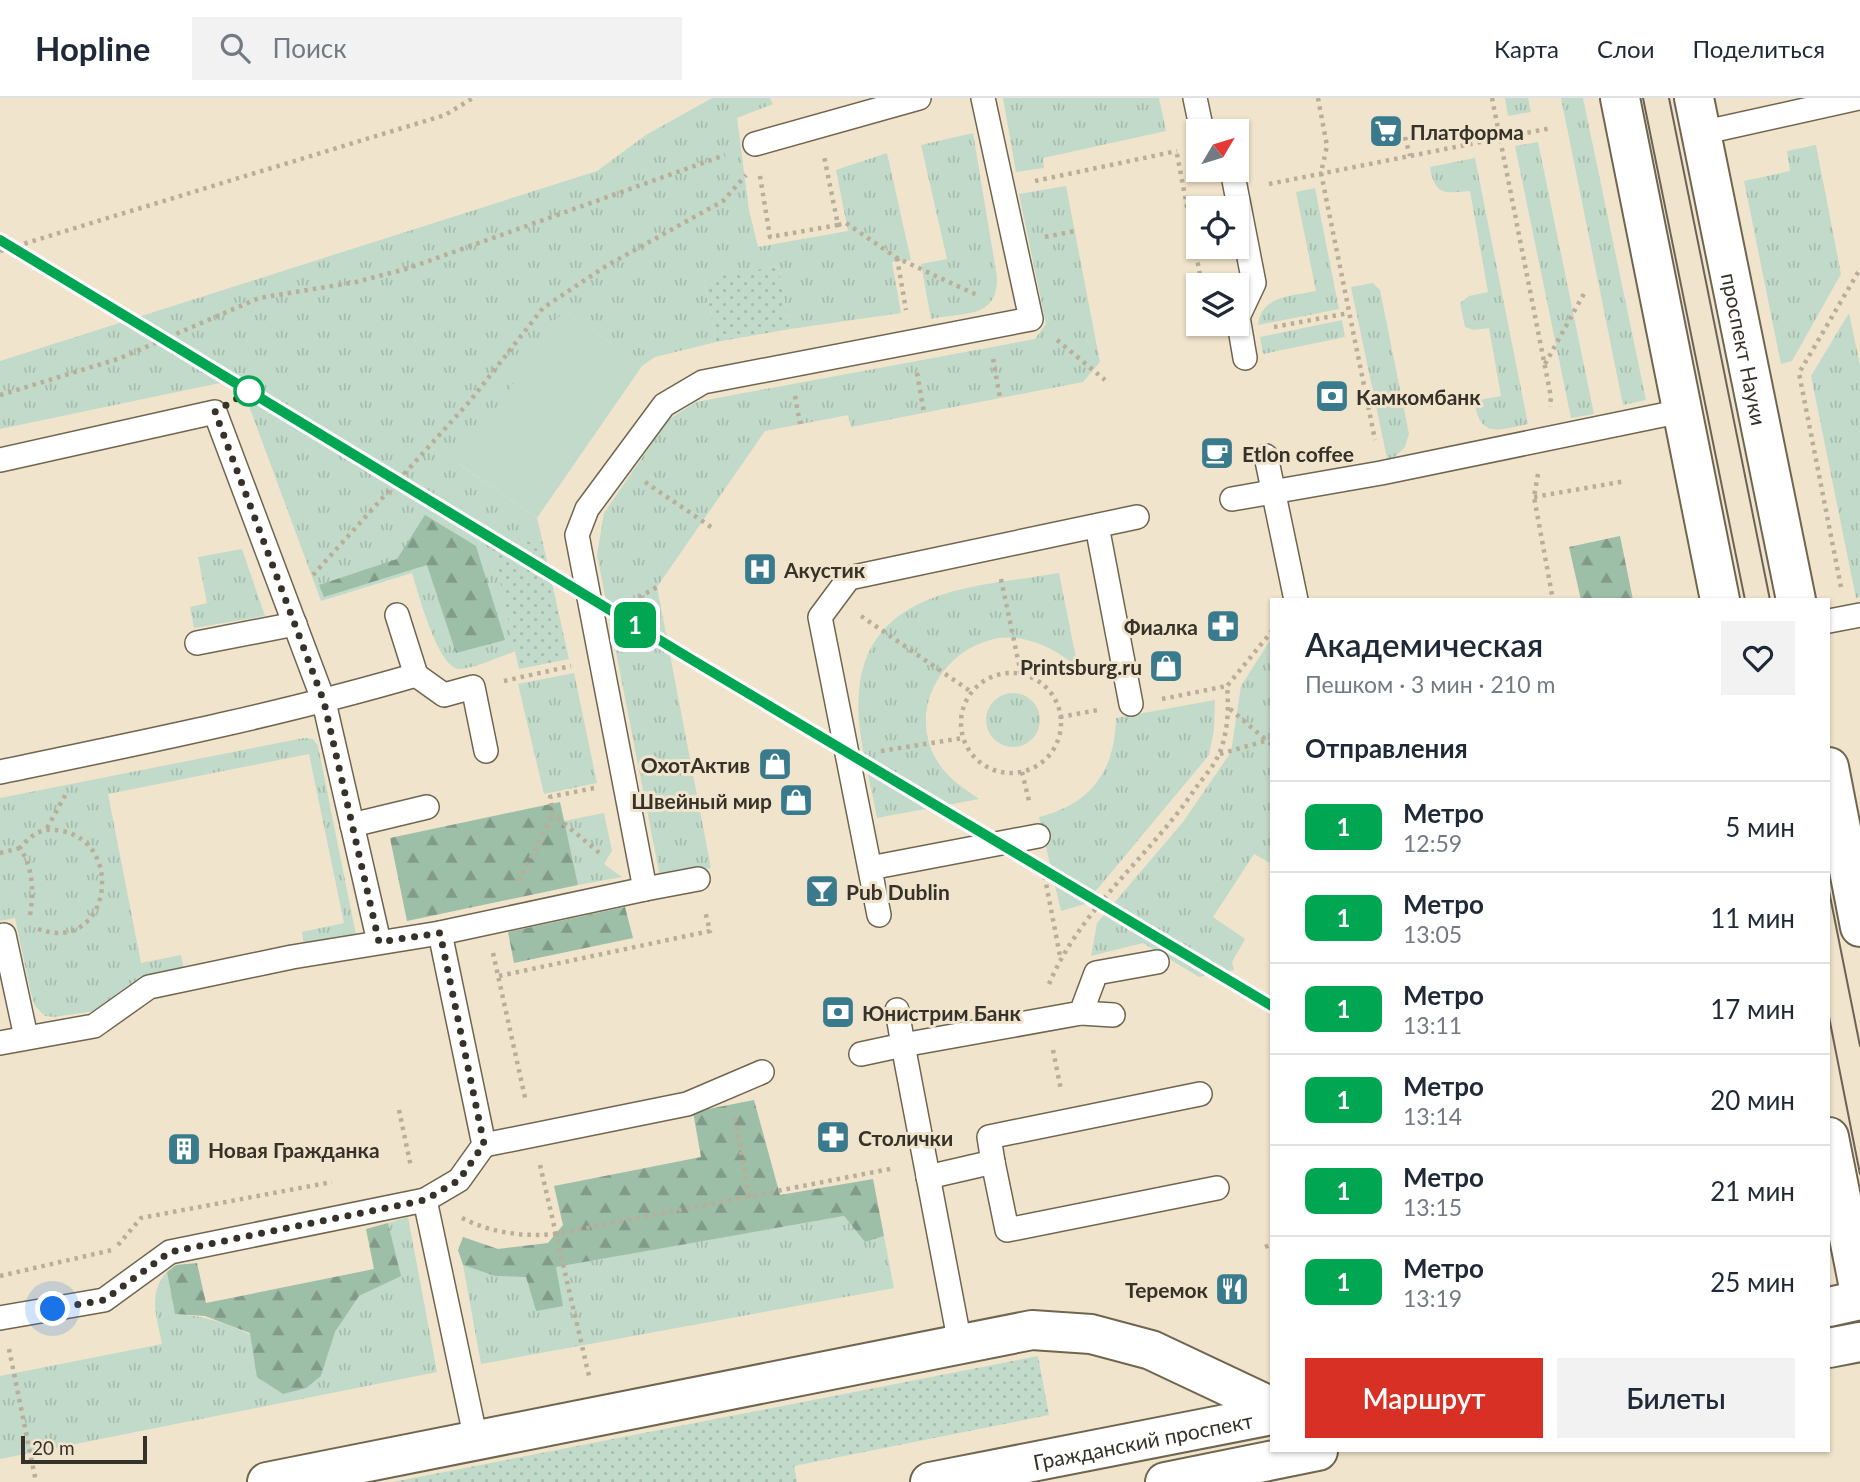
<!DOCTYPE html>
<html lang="ru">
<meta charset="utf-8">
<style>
:root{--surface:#fff;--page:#f2f2f3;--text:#1f2937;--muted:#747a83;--line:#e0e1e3;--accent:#d93025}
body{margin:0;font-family:Lato,sans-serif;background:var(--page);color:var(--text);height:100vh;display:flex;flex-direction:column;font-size:26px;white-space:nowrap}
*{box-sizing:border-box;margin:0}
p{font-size:23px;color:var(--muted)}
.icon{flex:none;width:38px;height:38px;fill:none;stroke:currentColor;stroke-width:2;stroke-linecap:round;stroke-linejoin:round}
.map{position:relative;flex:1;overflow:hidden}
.details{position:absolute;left:1270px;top:500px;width:560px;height:854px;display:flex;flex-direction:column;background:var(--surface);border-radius:0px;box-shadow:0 2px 5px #0004}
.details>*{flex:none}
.badge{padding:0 14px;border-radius:10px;font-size:24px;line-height:46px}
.needle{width:46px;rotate:52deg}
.buttons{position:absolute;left:1186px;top:21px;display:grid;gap:14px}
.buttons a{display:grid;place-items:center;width:63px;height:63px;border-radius:0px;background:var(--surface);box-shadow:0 2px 5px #0004;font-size:35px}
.scale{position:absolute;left:21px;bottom:18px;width:126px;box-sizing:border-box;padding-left:7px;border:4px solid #373229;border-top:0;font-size:19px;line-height:24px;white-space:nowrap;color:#373229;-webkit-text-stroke:5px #f1e4cc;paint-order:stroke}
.you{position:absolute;width:35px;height:35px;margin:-18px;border:5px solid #fff;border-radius:50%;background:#1a73e8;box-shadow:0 0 0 10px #1a73e833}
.map>.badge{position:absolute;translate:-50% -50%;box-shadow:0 0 0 4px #fff}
h2{padding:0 35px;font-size:26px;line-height:63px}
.round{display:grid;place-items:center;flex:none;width:74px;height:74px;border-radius:0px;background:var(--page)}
.headline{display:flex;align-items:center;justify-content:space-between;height:119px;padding:0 35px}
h1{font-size:33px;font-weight:600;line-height:52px}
.primary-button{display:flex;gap:14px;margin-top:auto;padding:14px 35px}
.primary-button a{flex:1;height:80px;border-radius:0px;background:var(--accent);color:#fff;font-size:28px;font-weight:600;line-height:80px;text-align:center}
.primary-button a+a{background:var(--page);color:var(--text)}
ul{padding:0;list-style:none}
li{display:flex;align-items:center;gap:21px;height:91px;padding:0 35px;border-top:2px solid var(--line)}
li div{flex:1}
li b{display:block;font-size:26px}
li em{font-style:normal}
li .badge{min-width:77px;font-weight:700;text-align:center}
header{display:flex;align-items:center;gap:42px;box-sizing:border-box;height:98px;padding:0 35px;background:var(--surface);border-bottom:2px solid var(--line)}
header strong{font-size:33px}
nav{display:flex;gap:38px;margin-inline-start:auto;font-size:24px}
.search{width:490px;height:63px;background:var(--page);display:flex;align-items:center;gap:18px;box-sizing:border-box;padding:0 24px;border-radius:0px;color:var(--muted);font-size:26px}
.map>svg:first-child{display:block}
.grass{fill:url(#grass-tufts)}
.forest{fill:url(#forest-firs)}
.park{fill:url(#park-dots)}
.garden{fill:#c2dac9}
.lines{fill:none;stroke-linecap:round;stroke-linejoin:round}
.lane-casing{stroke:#70654f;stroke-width:26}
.street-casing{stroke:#70654f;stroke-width:42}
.secondary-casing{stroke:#70654f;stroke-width:42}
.path{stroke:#b8ae9a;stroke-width:4.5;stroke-dasharray:3.5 5;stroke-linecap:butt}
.lane{stroke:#fff;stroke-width:23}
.street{stroke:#fff;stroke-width:38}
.secondary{stroke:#fff;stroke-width:38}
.tram{stroke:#6b6356;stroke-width:2}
.line-casing{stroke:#fff;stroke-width:16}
.line{stroke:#00a651;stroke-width:10}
.walk{stroke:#373229;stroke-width:7;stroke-dasharray:0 12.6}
.stop-dot{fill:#fff;stroke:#00a651;stroke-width:3.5}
.labels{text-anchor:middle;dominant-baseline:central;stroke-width:6;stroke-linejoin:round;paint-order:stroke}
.poi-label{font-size:21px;font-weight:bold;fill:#373229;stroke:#f1e4cc;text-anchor:start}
.street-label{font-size:21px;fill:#373229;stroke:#f1e4cc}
</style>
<header>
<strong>Hopline</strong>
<div class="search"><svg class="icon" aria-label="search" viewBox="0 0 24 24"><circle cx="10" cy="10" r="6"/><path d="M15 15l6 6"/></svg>Поиск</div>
<nav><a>Карта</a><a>Слои</a><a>Поделиться</a></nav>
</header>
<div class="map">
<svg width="1860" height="1384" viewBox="0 0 1860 1384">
<defs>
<pattern id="grass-tufts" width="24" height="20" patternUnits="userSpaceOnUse" patternTransform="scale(1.75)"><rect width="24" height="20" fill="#c2dac9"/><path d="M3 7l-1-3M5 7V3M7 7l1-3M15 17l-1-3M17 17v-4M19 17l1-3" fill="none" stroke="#a7bcad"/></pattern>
<pattern id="forest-firs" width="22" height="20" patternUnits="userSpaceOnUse" patternTransform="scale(1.75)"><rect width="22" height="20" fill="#9dbea7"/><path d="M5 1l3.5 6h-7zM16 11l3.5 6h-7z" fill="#819b88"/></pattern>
<pattern id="park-dots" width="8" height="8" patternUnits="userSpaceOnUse" patternTransform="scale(1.75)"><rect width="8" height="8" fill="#c2dac9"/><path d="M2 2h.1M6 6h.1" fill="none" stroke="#a7bcad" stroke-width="1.8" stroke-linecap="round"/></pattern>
</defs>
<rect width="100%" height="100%" fill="#f1e4cc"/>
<g class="grass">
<path d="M712 0H770L773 6 737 20 749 112 758 149 848 133 836 72 887 55 911 162 892 164 901 215 790 231 778 168 704 182 716 244 655 259 642 268 564 212 459 366 537 420 542 441 494 452 516 553 511 555C499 559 470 572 459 571 438 570 418 494 412 475L321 503 239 281 0 331V263L597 73 646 37Z"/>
<polygon points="1003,0 1159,0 1166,33 1043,60 1044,70 1016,74"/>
<polygon points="1505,0 1528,0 1531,14 1508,18"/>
<polygon points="1561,0 1583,0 1646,302 1623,307"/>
<path d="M973 35 997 179C998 221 965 214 931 221L921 166 947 161 921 47Z"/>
<polygon points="1538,44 1594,316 1571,320 1515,48"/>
<polygon points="1816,47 1841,176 1792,263 1781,266 1744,83 1790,73 1787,53"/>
<path d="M1475 60 1528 326C1496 332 1481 341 1474 303L1501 298 1489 230 1474 232 1465 229 1460 205 1469 198 1488 194 1470 93C1445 95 1435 99 1430 69Z"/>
<polygon points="1066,88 1100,264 1083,284 851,329 848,317 765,333 657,489 711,770 660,779 597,457 604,415 668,322 696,304 1035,241 1046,226 1019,96"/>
<path d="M1315 90 1339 211 1258 227C1261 197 1293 198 1316 193L1296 94Z"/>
<polygon points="1373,185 1380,192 1409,336 1405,349 1388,365 1351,189"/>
<polygon points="1849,215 1860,267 1860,499 1856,500 1811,278"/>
<polygon points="1342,222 1345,239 1263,256 1260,239"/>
<polygon points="242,451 265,518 194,530 190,509 207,505 198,459"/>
<path d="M1059 475 1078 570C1056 550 1021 533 990 542 939 556 909 614 936 661 946 679 963 690 979 701L877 720C870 680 855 634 859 593 869 488 979 489 1059 475Z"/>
<polygon points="1269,544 1272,544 1272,766 1254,756 1213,819 1245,841 1232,864 1234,872 1199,879 1143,845 1091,858 1097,825 1183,724 1231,654 1241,588"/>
<polygon points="574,575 597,685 544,696 518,586"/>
<circle cx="1013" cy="622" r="27"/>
<path d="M1215 602 1214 632 1209 657 1085 806 1061 813 1039 719C1091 706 1115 673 1116 620Z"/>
<polygon points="304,640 313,641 318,648 356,837 304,849 302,834 344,825 309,656 108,696 141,865 181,857 184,872 143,879 95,913 54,919 45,918 35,908 31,896 15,820 0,823 0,700"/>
<polygon points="604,715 612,753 604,766 622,779 578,787 564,723"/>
<polygon points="844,1118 865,1144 884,1138 894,1190 481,1266 463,1167 495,1178 526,1179 536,1213 555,1169"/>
<path d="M408 1119 437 1274 0 1361V1278L162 1246C157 1219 147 1196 167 1174L175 1216C233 1219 273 1249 321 1278L335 1234 359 1198 400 1178 388 1125Z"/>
</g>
<g class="forest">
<polygon points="425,417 476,448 505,542 456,555 427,467 324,499 319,487 397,461"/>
<polygon points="1620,438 1633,502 1581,502 1569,449"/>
<polygon points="560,704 578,787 407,823 390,740"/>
<polygon points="625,809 633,840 514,865 508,834"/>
<polygon points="754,1002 780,1097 873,1081 884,1138 865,1144 844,1118 556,1169 563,1208 536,1213 526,1179 495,1178 463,1167 458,1152 463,1139 498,1151 548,1145 563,1127 554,1088 701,1059 693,1014"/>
<polygon points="388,1125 401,1178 359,1198 335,1234 321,1278 306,1290 283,1296 257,1279 250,1235 205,1218 175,1216 167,1174 176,1167 197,1165 206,1205 374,1171 366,1131"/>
</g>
<g class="park">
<polygon points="778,168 790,231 716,244 704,181"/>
<polygon points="542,441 569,561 519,571 493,451"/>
<polygon points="1038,1258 1049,1317 794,1368 797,1384 393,1384"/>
</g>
<polygon class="garden" points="564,212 642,268 537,420 458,365"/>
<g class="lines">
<g class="lane-casing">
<g id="lane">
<polyline points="1195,0 1202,33"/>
<polyline points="1701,35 1859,0"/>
<polyline points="755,46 919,0"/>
<polyline points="1232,72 1254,185 1238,219 1245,260"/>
<polyline points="1266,358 1296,502"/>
<polyline points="0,362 215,314 324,604 379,844"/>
<polyline points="1232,401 1381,375 1682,313"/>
<polyline points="1097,428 1131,606"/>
<polyline points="397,517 416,577 444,597 473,589 486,653"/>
<polyline points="1829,523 1860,517"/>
<polyline points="197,545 295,526"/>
<path d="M0 674C140 645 279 617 416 577"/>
<polyline points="352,727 427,709"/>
<polyline points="870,770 1038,738"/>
<polyline points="645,791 698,781"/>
<polyline points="879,817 820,519 849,480 1137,419"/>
<polyline points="440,835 484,1047 459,1082 425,1102 476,1342"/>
<polyline points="0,838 4,837 26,939"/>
<polyline points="1081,915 1113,917"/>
<polyline points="0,945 94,928 149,889 292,859 440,835 645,791 577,437 587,411 664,307 703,284 1031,221 983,0"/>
<polyline points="861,956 903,947 897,912"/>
<polyline points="484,1047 687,1006 762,974"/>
<polyline points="993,1064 989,1039 1200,996"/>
<polyline points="928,1079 993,1064 1007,1132 1217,1090"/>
<polyline points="0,1220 104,1202 170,1154 425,1102"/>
<polyline points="960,1246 903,947 1081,915 1096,875 1157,864"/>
</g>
</g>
<g class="street-casing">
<polyline id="street" points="267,1384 1032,1232 1091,1236 1151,1252 1272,1309"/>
</g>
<g class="secondary-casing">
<g id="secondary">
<polyline points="1620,0 1720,502"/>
<path id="s1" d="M1694 0 1796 502"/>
<polyline points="1829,669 1860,829"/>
<polyline points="1829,1039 1860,1195"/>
<polyline points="1829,1209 1860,1202"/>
<polyline points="1829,1250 1860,1244"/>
<path id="s2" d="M930 1384 1272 1317"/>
<polyline points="1165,1384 1318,1353"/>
</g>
</g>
<g class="path">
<polyline points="1318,0 1327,48 1321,75 1375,342"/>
<polyline points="1492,0 1551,299 1550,309"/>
<polyline points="1405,39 1410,58"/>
<polyline points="1177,56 1202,187"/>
<polyline points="760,78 770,139 838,127 824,58"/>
<polyline points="1035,83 1177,53"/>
<polyline points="1269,86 1551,30"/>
<polyline points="838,127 846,125 897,160 977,197"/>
<polyline points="1045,139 1075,133"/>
<polyline points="0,153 445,17 473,0"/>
<polyline points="897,160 906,212"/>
<polyline points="1274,229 1349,215"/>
<polyline points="1057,242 1105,282"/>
<polyline points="993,261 1000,300"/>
<polyline points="1545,266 1586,192"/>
<polyline points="917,275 924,315"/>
<polyline points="0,297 118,261 259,200 356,184 406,171 725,57"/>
<polyline points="795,298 800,326"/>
<polyline points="1538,376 1534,399 1553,502"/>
<polyline points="645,384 714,431"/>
<polyline points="1534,399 1626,383"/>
<polyline points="313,477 470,303 543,210 606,168 723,103 746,77"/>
<polyline points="1001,481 1021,576"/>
<polyline points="1841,489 1799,275 1860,171"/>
<polyline points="624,508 657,489"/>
<polyline points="861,518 970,593"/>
<polyline points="631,546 667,538"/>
<circle cx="1011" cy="625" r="50"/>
<polyline points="504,583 571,568"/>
<polyline points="1162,601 1227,588"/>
<polyline points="1230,611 1272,647"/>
<polyline points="1060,619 1098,612"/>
<polyline points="881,653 963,640"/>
<polyline points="1220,656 1265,643"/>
<polyline points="655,670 691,664"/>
<polyline points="1022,674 1030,707"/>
<polyline points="594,690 550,699 553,716 603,758"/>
<polyline points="47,730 67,694"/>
<polyline points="0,755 20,750"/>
<polyline points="1043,770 1060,858"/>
<polyline points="519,783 553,716"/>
<path d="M30 817C34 792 33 771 20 750 33 735 42 729 62 733 126 745 110 857 38 831"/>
<polyline points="493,855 526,1004"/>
<polyline points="499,878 710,833 705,813"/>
<path d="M1049 886C1081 810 1150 758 1195 691 1203 680 1214 668 1219 656 1228 635 1229 610 1227 588L1272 533"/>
<polyline points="1053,952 1061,992"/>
<polyline points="399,1012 411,1069"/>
<polyline points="735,1020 749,1099"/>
<polyline points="540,1067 589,1278"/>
<path d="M462 1120C492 1135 523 1139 556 1136L895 1070"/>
<polyline points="118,1147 141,1120 332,1084"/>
<polyline points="1265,1149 1272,1146"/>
<polyline points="0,1178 112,1152"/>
<polyline points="9,1251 36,1384"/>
</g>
<use href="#lane" class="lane"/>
<use href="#street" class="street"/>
<use href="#secondary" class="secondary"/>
<g class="tram">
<polyline points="1643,0 1745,502"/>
<polyline points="1669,0 1770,502"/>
<polyline points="1829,793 1860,948"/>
<polyline points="1829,919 1860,1076"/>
</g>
</g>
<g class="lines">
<g class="line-casing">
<polyline id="line" points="0,142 694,563 1272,908"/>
</g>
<use href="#line" class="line"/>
<polyline class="walk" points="53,1211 104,1202 170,1154 425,1102 459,1082 484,1046 440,835 379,844 324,604 215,314 249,293"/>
</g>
<defs>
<g id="supermarket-square" transform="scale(1.75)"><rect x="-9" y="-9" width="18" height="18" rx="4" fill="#397b8d" stroke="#f1e4cc"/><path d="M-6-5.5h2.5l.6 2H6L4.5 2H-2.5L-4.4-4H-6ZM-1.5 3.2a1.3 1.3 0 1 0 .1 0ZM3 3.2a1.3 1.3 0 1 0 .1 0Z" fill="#fff"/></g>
<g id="bank-square" transform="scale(1.75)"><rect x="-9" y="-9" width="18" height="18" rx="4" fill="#397b8d" stroke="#f1e4cc"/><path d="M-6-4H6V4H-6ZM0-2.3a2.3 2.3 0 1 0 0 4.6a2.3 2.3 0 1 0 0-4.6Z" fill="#fff"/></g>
<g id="cafe-square" transform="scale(1.75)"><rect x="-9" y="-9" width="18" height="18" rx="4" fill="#397b8d" stroke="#f1e4cc"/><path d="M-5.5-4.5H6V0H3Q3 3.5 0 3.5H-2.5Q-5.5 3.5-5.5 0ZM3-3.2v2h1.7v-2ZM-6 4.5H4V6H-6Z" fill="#fff"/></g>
<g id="hospital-square" transform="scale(1.75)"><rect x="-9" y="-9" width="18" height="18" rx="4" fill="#397b8d" stroke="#f1e4cc"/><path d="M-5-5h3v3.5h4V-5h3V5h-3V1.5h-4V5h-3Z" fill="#fff"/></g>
<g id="pharmacy-square" transform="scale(1.75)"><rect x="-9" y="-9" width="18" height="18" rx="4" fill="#397b8d" stroke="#f1e4cc"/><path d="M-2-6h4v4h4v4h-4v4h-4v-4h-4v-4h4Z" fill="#fff"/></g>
<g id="shop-square" transform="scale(1.75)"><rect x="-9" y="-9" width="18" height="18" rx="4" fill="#397b8d" stroke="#f1e4cc"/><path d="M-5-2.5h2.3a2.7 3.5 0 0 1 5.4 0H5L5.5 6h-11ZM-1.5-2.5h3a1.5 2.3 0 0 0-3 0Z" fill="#fff"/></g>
<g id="bar-square" transform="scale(1.75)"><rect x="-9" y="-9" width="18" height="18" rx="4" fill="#397b8d" stroke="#f1e4cc"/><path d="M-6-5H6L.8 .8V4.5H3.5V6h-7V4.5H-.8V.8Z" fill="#fff"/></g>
<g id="building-square" transform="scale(1.75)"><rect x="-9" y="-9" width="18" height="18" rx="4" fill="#397b8d" stroke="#f1e4cc"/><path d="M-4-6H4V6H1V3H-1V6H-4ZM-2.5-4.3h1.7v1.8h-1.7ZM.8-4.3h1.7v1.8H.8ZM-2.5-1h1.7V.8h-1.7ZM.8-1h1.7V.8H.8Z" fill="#fff"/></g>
<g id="restaurant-square" transform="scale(1.75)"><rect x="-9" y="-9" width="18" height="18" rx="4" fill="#397b8d" stroke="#f1e4cc"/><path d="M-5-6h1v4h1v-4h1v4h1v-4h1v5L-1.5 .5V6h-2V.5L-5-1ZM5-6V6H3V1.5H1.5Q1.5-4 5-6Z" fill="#fff"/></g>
</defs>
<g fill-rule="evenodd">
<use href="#supermarket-square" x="1386" y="33"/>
<use href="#bank-square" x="1332" y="298"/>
<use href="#cafe-square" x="1217" y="355"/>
<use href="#hospital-square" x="760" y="471"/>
<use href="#pharmacy-square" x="1223" y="528"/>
<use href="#shop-square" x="1166" y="568"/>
<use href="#shop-square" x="775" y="666"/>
<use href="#shop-square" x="796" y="702"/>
<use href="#bar-square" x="822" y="793"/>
<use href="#bank-square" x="838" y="914"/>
<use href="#pharmacy-square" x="833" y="1039"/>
<use href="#building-square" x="184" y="1051"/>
<use href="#restaurant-square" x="1232" y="1191"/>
</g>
<circle class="stop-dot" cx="249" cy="293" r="14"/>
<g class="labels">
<g class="poi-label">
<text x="1410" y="33">Платформа</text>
<text x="1356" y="298">Камкомбанк</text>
<text x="1242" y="355">Etlon coffee</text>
<text x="784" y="471">Акустик</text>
<text x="1198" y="528" text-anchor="end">Фиалка</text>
<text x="1142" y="568" text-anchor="end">Printsburg.ru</text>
<text x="750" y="666" text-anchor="end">ОхотАктив</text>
<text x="772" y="702" text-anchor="end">Швейный мир</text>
<text x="846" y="793">Pub Dublin</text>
<text x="862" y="914">Юнистрим Банк</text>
<text x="858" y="1039">Столички</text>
<text x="208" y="1051">Новая Гражданка</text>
<text x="1208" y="1191" text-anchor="end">Теремок</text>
</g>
<g class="street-label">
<text stroke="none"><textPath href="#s1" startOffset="256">проспект Науки</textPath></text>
<text stroke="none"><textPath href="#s2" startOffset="217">Гражданский проспект</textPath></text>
</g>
</g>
</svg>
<div class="buttons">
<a><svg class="needle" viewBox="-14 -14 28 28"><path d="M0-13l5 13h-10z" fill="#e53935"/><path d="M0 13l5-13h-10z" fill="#747a83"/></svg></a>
<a><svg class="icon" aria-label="locate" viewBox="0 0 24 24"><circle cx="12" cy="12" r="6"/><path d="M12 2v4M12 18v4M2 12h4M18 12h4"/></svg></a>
<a><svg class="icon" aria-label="layers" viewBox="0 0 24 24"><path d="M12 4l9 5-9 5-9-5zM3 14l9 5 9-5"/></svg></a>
</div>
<div class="scale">20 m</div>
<div class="you" style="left:53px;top:1211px"></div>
<b class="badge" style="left:635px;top:527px;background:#00a651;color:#fff">1</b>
<section class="details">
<div class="headline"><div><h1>Академическая</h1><p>Пешком · 3 мин · 210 m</p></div><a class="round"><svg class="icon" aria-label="heart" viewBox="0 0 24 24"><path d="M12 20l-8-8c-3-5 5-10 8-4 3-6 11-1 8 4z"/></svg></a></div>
<h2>Отправления</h2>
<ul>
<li><span class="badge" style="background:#00a651;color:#fff">1</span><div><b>Метро</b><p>12:59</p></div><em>5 мин</em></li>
<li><span class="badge" style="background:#00a651;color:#fff">1</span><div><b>Метро</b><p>13:05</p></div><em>11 мин</em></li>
<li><span class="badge" style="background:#00a651;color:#fff">1</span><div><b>Метро</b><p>13:11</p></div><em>17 мин</em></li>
<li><span class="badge" style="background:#00a651;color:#fff">1</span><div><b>Метро</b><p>13:14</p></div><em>20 мин</em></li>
<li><span class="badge" style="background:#00a651;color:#fff">1</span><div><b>Метро</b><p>13:15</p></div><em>21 мин</em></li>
<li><span class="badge" style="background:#00a651;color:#fff">1</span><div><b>Метро</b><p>13:19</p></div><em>25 мин</em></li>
</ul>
<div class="primary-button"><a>Маршрут</a><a>Билеты</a></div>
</section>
</div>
